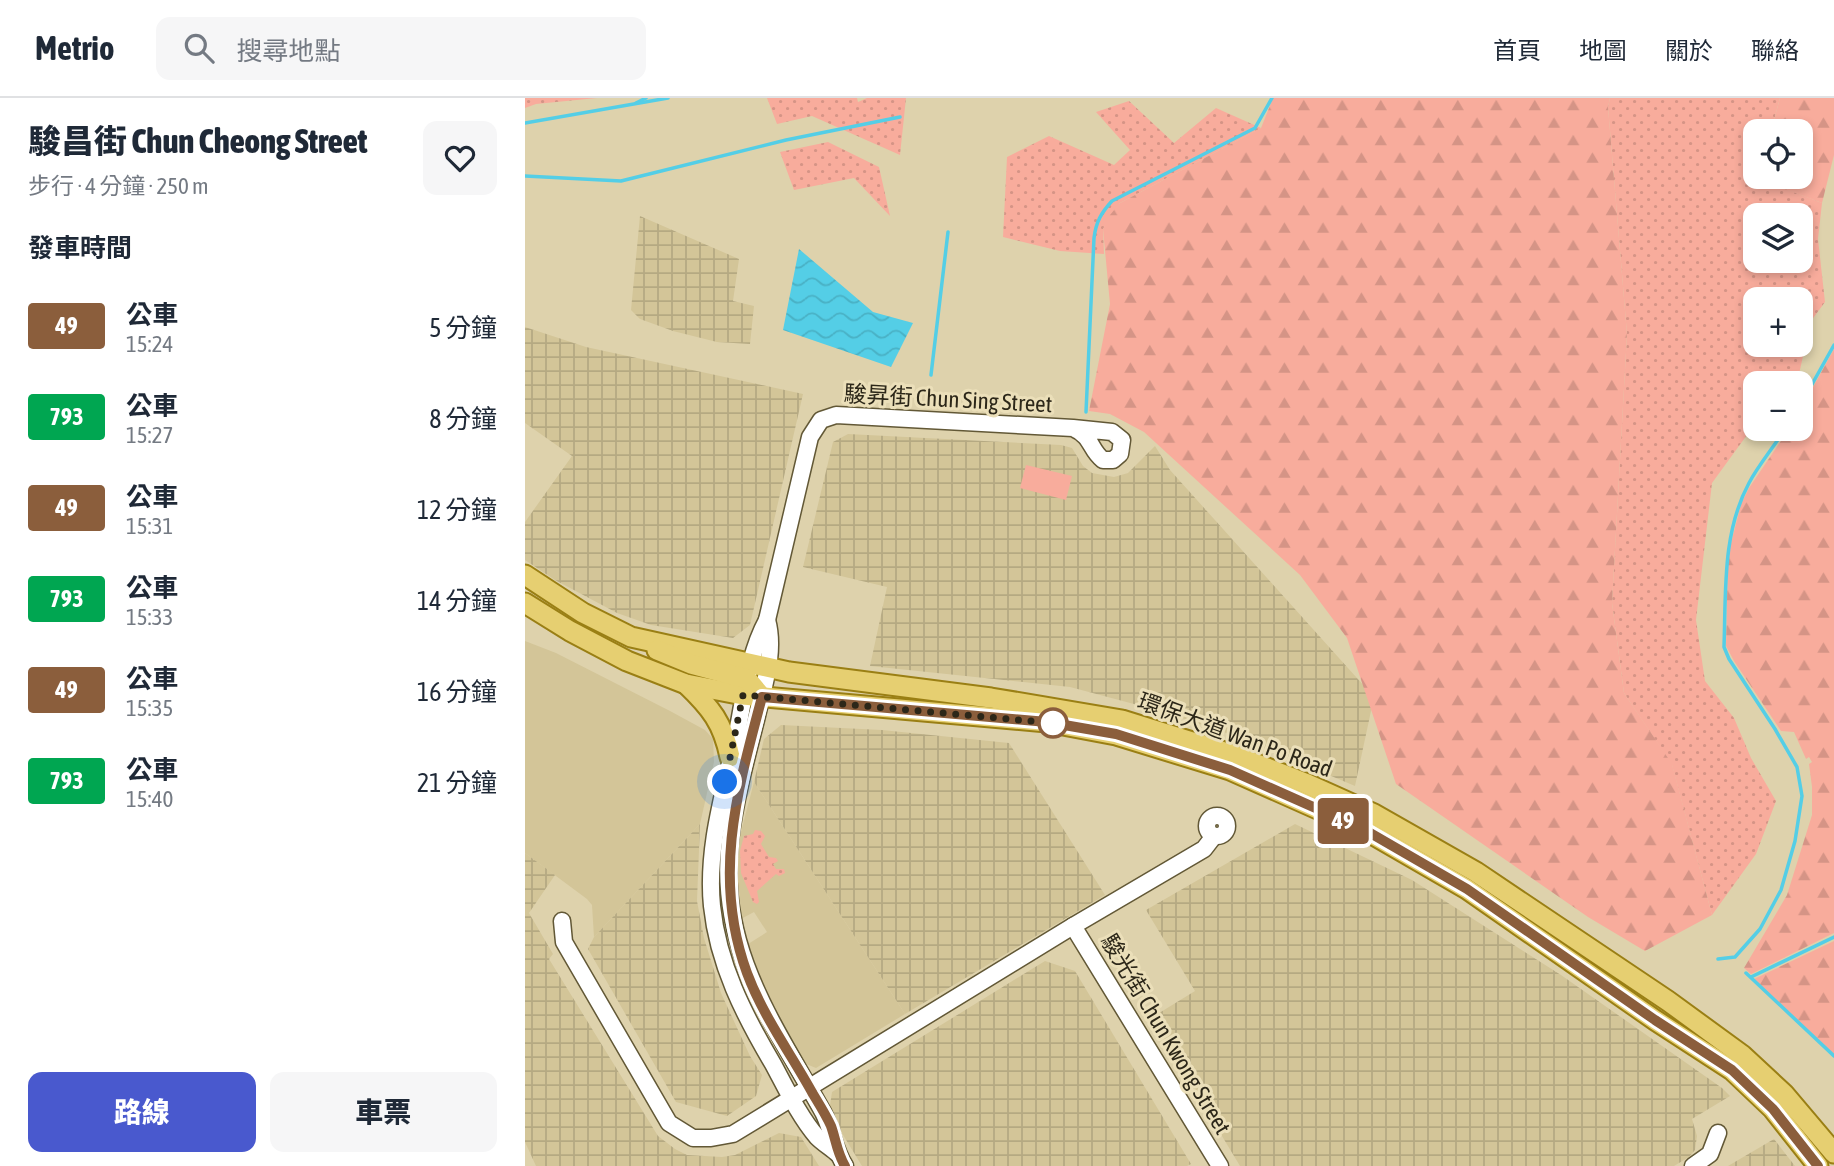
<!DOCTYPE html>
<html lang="zh-TW">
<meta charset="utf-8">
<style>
:root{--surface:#fff;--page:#f6f6f7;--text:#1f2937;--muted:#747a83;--line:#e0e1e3;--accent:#4959ce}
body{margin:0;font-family:"Asap Condensed","Noto Sans TC",sans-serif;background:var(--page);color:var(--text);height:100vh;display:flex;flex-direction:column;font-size:26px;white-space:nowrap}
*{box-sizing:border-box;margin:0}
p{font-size:23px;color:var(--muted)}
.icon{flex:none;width:38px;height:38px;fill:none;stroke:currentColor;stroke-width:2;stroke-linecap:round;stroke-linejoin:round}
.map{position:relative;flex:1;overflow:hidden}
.side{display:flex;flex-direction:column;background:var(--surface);width:525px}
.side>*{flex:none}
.badge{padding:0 14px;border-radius:5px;font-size:24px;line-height:46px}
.buttons{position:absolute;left:1218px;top:21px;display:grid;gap:14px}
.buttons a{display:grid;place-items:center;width:70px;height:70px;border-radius:14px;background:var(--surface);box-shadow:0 4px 10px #0003;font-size:35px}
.you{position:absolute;width:35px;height:35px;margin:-18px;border:5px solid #fff;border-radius:50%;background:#1a73e8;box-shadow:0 0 0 10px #1a73e833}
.map>.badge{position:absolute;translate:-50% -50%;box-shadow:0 0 0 4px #fff}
h2{padding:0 28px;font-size:26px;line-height:63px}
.round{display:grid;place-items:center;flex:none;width:74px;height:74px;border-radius:14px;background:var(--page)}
.overview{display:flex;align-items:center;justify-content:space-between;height:119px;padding:0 28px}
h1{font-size:33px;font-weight:800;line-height:52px}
.primary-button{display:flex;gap:14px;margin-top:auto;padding:14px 28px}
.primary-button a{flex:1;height:80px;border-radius:14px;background:var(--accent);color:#fff;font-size:28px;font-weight:800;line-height:80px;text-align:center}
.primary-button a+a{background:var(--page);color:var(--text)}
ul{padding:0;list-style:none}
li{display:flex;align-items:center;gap:21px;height:91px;padding:0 28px}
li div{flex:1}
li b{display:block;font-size:26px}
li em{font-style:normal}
li .badge{min-width:77px;font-weight:700;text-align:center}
header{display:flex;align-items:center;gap:42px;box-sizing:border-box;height:98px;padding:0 35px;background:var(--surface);border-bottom:2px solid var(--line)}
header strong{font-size:33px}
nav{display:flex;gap:38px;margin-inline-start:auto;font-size:24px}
.search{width:490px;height:63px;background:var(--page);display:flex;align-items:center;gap:18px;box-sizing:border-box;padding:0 24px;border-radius:14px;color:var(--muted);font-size:26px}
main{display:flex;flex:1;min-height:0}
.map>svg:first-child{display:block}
.built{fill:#d3c598}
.industrial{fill:url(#industrial-grid)}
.grass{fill:url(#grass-dots);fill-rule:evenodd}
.forest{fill:url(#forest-firs)}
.garden{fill:#f8ac9c}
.water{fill:url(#water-waves)}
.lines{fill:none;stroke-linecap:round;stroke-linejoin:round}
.stream{stroke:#54cee6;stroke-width:3.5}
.minor-casing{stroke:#625836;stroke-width:19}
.major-casing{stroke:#9a7f14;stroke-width:23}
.minor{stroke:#fff;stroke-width:16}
.major{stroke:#e6cf71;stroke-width:19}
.line-casing{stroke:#fff;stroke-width:16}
.line{stroke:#8b5e3c;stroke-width:10}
.walk{stroke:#2c2719;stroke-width:7;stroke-dasharray:0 12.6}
.stop-dot{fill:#fff;stroke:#8b5e3c;stroke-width:3.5}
.labels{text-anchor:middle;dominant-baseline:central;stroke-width:6;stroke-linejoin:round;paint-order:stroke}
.street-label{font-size:23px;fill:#2c2719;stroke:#ebdfb9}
</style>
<header>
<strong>Metrio</strong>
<div class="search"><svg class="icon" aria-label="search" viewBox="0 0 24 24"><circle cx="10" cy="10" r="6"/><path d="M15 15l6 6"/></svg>搜尋地點</div>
<nav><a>首頁</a><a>地圖</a><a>關於</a><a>聯絡</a></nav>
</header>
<main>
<section class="side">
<div class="overview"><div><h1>駿昌街 Chun Cheong Street</h1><p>步行 · 4 分鐘 · 250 m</p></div><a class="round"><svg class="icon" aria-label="heart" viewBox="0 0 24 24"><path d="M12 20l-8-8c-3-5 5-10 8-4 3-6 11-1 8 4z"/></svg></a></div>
<h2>發車時間</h2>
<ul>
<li><span class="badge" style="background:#8b5e3c;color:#fff">49</span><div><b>公車</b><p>15:24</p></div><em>5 分鐘</em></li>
<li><span class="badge" style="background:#00a651;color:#fff">793</span><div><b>公車</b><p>15:27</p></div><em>8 分鐘</em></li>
<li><span class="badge" style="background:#8b5e3c;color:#fff">49</span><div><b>公車</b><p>15:31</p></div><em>12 分鐘</em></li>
<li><span class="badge" style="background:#00a651;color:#fff">793</span><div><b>公車</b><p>15:33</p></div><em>14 分鐘</em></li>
<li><span class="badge" style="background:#8b5e3c;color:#fff">49</span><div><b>公車</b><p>15:35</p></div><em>16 分鐘</em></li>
<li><span class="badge" style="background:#00a651;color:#fff">793</span><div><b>公車</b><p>15:40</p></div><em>21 分鐘</em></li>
</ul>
<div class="primary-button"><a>路線</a><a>車票</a></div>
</section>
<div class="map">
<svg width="1309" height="1068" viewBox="0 0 1309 1068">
<defs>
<pattern id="industrial-grid" width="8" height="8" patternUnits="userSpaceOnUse" patternTransform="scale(1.75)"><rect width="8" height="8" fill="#d3c598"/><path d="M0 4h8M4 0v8" fill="none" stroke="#b5a982"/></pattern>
<pattern id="grass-dots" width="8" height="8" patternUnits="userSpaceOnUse" patternTransform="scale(1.75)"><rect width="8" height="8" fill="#f8ac9c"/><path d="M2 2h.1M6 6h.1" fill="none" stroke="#d59486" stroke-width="1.8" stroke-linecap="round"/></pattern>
<pattern id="forest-firs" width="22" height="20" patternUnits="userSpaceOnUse" patternTransform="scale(1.75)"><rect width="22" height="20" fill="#f8ac9c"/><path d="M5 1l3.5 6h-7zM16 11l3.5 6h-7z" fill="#d59486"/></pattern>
<pattern id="water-waves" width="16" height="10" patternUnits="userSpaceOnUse" patternTransform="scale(1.75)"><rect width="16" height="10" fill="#54cee6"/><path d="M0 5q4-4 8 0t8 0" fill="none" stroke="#49b1c5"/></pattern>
</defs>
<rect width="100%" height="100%" fill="#ded2ac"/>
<g class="built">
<polygon points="0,543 31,555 145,613 180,632 188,641 189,664 175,726 69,839 67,807 62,801 0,755"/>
<polygon points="229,684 380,916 291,970 274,963 232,887 220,848 242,834 229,814 214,822 212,749"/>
</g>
<g class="industrial">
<polygon points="115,118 214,161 208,203 229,208 225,246 192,244 148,233 115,221 106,212"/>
<polygon points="0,229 61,249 278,296 225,527 208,540 126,527 92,515 30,482 0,462 0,424 47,358 0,325"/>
<polygon points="323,336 536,347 547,350 558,368 567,375 589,379 603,375 630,348 645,372 849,599 830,688 716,640 639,614 545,589 345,568 362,489 278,469 308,344"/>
<polygon points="256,627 357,632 484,645 580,797 380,916 229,684 239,641"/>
<polygon points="175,726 172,803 179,840 196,895 225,958 237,977 231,998 202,1018 151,1004 63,851 69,839"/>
<polygon points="770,726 887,782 1036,877 1197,990 1205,998 1167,1021 1172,1038 1170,1052 1164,1059 1149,1068 715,1068 626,920 670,893 621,812"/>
<polygon points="0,755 30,777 4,815 28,856 24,861 133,1038 150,1051 162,1057 197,1059 210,1057 254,1035 276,1039 294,1068 11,1068 0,1044"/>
<polygon points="520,863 550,873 666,1066 662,1068 337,1068 304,1014 307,994"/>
<polygon points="1249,1041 1270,1068 1203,1068"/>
</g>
<g class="grass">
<polygon points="0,0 72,0 11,6 0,10"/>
<polygon points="242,0 332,0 333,4 342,0 381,0 375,57 287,18 252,26"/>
<path d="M1085 0H1255L1246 33H1230V79L1297 105 1293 141 1300 204 1286 223 1274 276 1262 285H1230V326L1187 385 1171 522 1180 583 1209 620 1226 660 1251 703 1231 756 1187 817 1147 667 1099 595 1087 505 1102 236 1083 9ZM1230 117H1276V163H1230ZM1230 201H1276V247H1230Z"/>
<polygon points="604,3 649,45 691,10 736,30 595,105 578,131 579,156 535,153 478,139 482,59 524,38 589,67 605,52 571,14"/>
<polygon points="303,44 354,69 365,118 329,80 269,92 255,54"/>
<polygon points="230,732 236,733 240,738 236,746 244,759 251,760 253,763 248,766 251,771 259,771 260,775 254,778 251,776 232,793 234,804 232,806 228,804 216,775 215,753 219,738 228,736"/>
</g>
<g class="forest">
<polygon points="748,0 1085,0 1083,9 1102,236 1087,505 1099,595 1147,666 1187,817 1120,853 1063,819 871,686 822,540 775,477 619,334 585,316 564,313 585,206 578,131 585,117 595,105 736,30"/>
<polygon points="1255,0 1309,0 1309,57 1297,105 1233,81 1234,79 1276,79 1276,33 1246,33"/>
<polygon points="1309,251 1309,835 1226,876 1219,870 1262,797 1287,717 1287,689 1284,666 1287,664 1284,659 1281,661 1269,634 1256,633 1209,563 1201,548 1203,457 1216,406 1224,390 1264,331 1276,331 1276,311"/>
<polygon points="1309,843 1309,956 1229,881"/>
</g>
<polygon class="garden" points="501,367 547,378 541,402 495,390"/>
<polygon class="water" points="274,151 348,214 388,225 366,269 258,232"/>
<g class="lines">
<g class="stream">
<polyline points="111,5 121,0"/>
<polyline points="0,25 143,0"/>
<polyline points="0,78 96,83 261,42 375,19"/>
<polyline points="406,277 423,134"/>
<polyline points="1276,306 1309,247"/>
<path d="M561 314 569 140C571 124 576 115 587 103L730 30 747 0"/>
<path d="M1193 861 1210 859 1235 831 1256 792 1270 743 1277 698 1272 669 1250 631 1204 561 1199 549C1201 494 1197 435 1224 385 1234 366 1249 349 1260 331"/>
<polyline points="1221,875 1309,958"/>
<polyline points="1226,879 1309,839"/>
</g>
<g class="minor-casing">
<g id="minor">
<path d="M242 522C251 554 238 590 231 622 221 661 210 702 205 742 192 849 249 926 298 1014 307 1032 309 1051 320 1068"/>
<circle cx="692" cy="728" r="10"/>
<polyline points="37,823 39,844 144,1025 168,1040 186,1040 208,1036 548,828 679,751 689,738"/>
<polyline points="548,828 695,1068"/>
<path d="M313 1056C306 1050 298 1045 292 1039 274 1018 261 990 248 966 219 917 193 866 187 808 181 748 201 688 213 630 220 594 224 555 242 522L285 339 296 322 311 317 548 330 587 334 597 342 595 356 588 362H578C564 351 568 339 548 330"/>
<polyline points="1168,1068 1185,1056 1193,1035"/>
</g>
</g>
<g class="major-casing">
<g id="major">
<polyline points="0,477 58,515 106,539 264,574 466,600 597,622 709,657 780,685 849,716 951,774 1143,903 1217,957 1259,996 1309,1055"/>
<polyline points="0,505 45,533 102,563 161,586 218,597 522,624 591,637 705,672 840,732 942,791 1130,922 1207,972 1248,1011 1293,1068"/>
<polyline points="132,552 166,566 222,581 237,599"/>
<path d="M161 586C186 610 198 625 205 659"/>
</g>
</g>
<use href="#minor" class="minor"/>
<use href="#major" class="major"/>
</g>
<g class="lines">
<g class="line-casing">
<path id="line" d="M320 1068C312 1055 311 1042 306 1028 301 1017 294 1006 288 996 266 956 238 918 222 875 187 780 212 693 237 599L522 624 591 636 705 672 840 732 942 791 1130 922 1207 972 1248 1011 1293 1068"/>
</g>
<use href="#line" class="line"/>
<polyline class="walk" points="200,684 218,597 528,625"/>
</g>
<circle class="stop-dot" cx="528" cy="625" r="14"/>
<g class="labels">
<g class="street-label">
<text transform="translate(423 301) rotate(3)">駿昇街 Chun Sing Street</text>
<text transform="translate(710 637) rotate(20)">環保大道 Wan Po Road</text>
<text transform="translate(641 936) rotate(59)">駿光街 Chun Kwong Street</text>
</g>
</g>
</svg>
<div class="buttons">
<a><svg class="icon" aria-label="locate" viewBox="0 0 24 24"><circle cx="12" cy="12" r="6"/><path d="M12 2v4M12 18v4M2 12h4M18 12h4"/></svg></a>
<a><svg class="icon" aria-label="layers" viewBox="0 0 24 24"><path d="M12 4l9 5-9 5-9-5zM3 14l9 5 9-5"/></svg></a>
<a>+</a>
<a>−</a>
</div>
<div class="you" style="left:200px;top:684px"></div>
<b class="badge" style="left:818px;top:723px;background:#8b5e3c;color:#fff">49</b>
</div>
</main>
